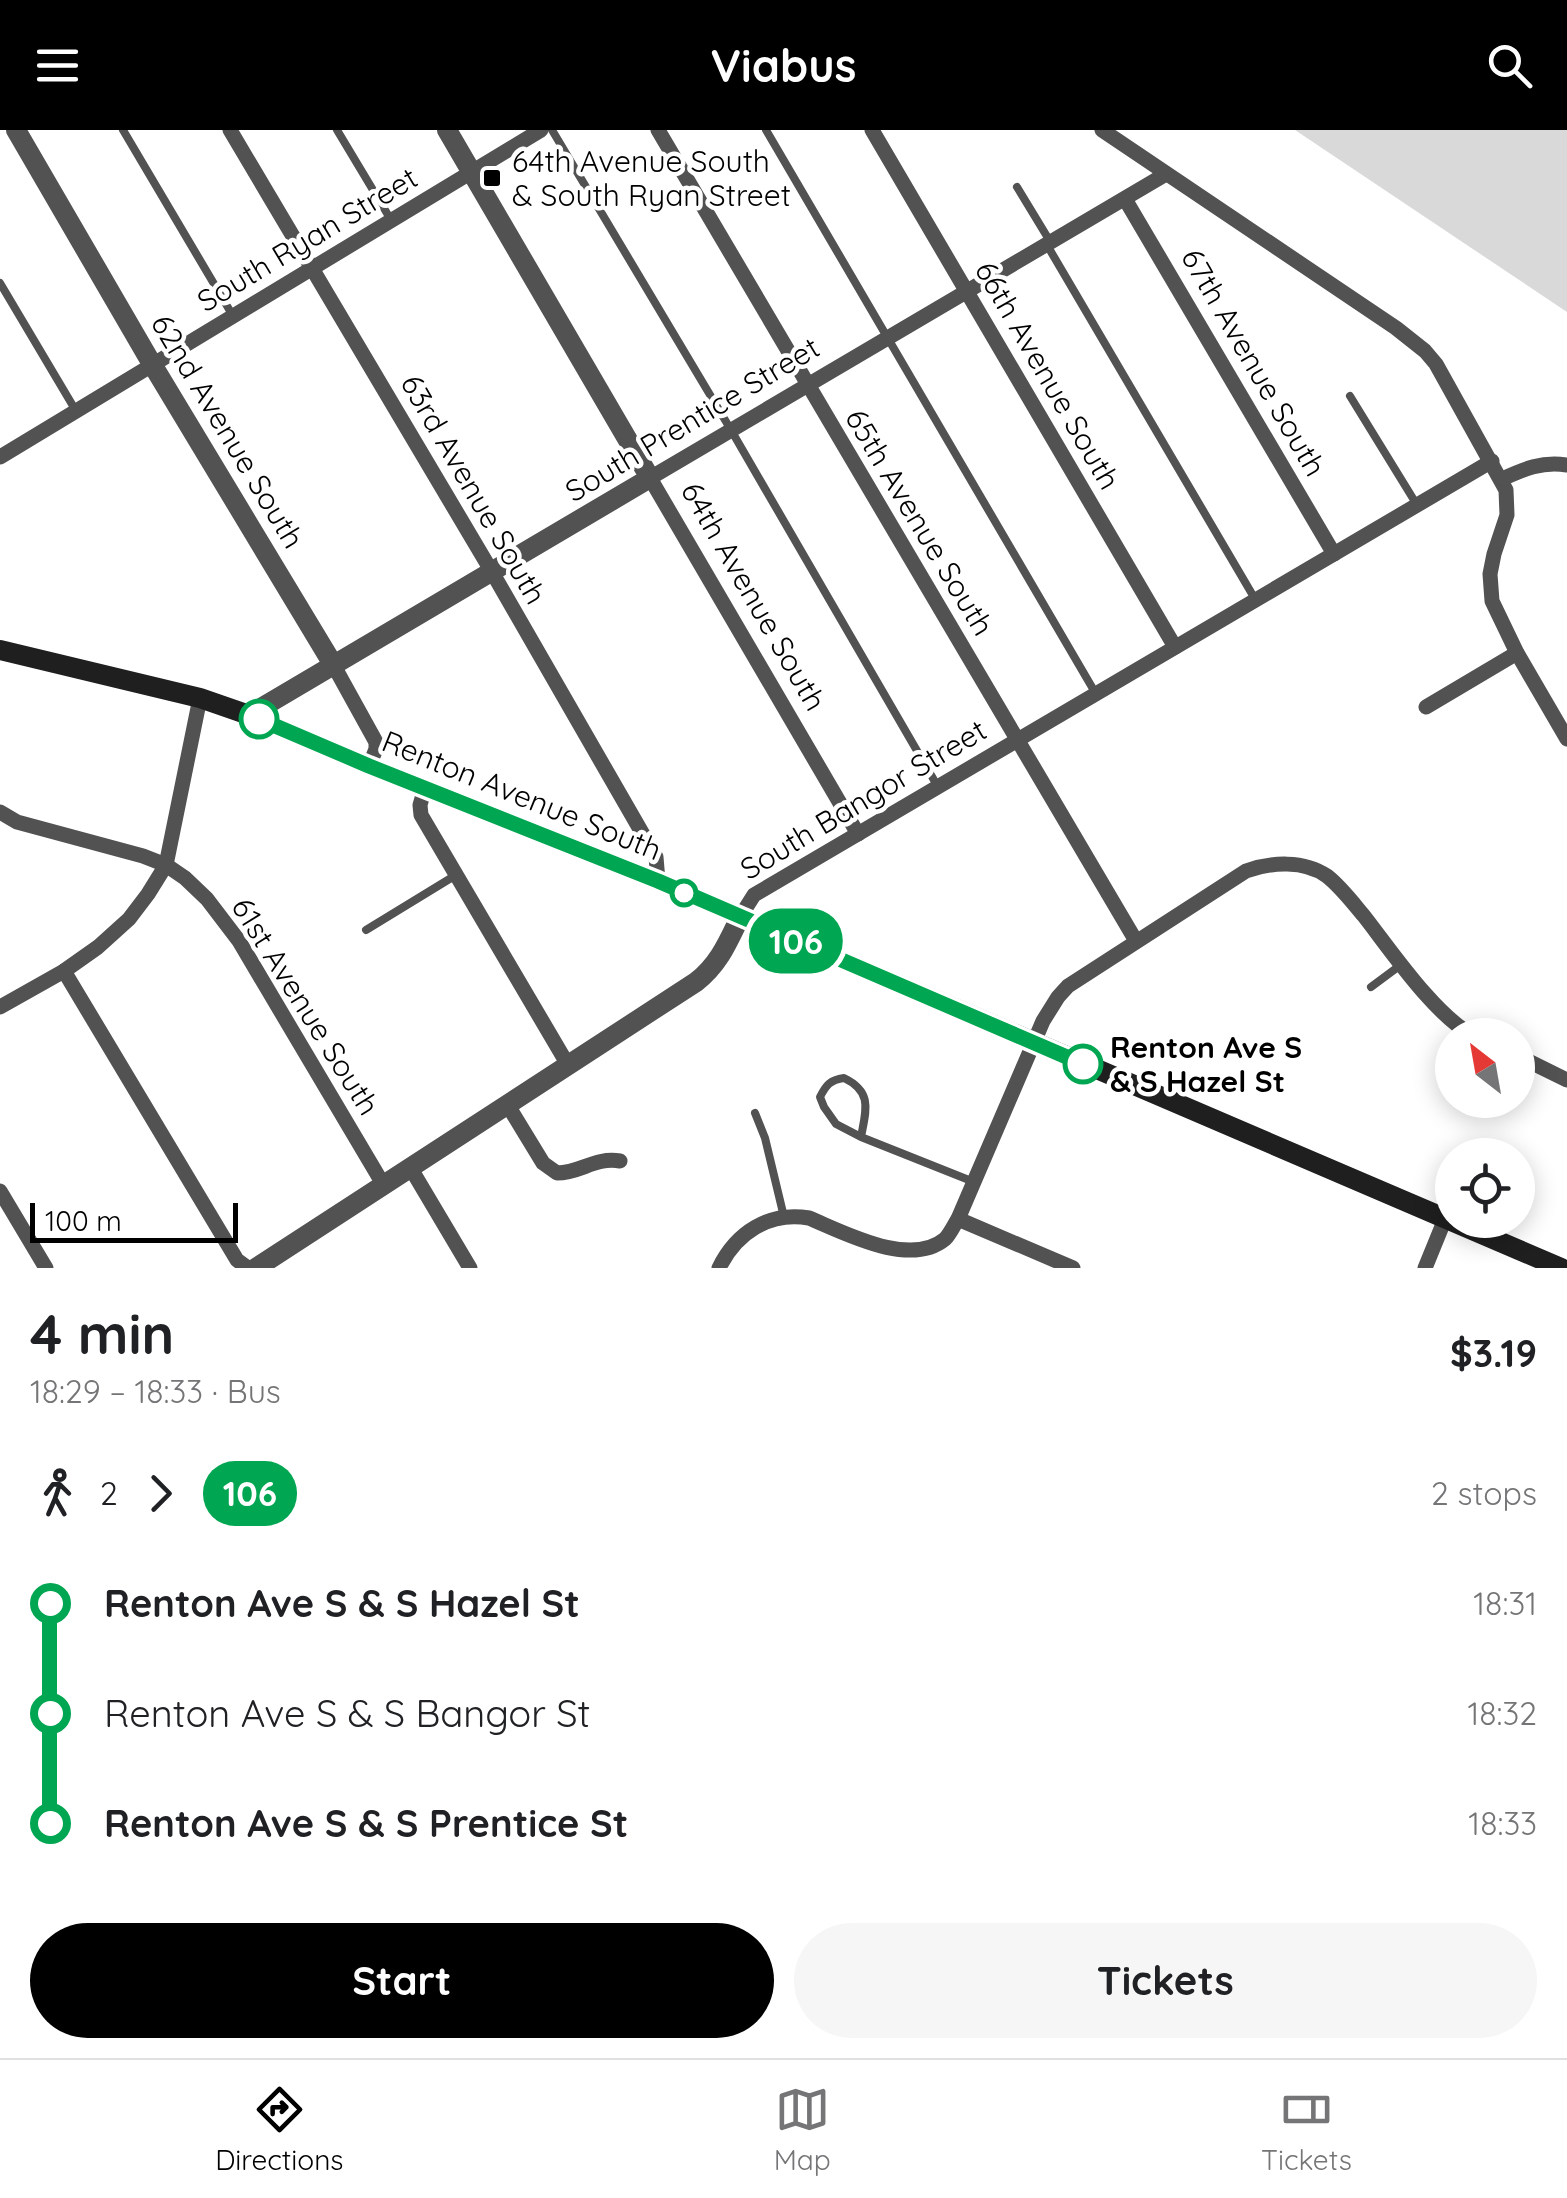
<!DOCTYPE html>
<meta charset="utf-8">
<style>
:root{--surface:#fff;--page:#f6f6f6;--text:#202124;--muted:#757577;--line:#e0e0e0;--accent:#000}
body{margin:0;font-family:Quicksand,sans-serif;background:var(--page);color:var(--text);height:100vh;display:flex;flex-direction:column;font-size:38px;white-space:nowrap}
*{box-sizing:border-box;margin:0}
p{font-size:32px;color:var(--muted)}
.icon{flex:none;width:55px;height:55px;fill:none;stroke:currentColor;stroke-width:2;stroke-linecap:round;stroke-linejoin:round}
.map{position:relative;height:1138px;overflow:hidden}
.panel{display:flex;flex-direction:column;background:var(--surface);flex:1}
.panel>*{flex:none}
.badge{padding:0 20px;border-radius:32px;font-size:35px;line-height:65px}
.needle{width:65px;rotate:329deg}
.buttons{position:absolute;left:1435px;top:888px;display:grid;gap:20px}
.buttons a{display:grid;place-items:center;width:100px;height:100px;border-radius:50%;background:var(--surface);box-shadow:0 5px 25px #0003;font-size:50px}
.scale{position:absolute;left:30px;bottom:25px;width:208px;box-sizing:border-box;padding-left:10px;border:5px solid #000;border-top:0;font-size:28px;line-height:35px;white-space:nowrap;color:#000;-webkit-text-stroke:8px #fff;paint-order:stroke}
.map>.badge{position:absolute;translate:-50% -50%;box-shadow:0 0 0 5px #fff}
.legs{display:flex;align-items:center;gap:15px;height:110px;padding:0 30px;font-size:32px}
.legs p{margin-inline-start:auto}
.overview{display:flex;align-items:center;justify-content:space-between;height:170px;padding:0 30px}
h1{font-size:55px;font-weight:700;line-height:75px}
.action{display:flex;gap:20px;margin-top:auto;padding:20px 30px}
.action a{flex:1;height:115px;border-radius:60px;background:var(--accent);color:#fff;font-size:40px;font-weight:700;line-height:115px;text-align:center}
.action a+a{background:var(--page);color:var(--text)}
ul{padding:0 30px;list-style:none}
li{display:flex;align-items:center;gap:35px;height:110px;font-size:38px}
li i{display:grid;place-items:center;width:15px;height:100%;margin:0 12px;background:currentColor}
li i::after{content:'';width:25px;height:25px;margin:-12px;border:8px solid;border-radius:50%;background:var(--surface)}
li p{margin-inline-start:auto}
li:first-child i{background:linear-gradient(#0000 50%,currentColor 0)}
li:last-child i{background:linear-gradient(currentColor 50%,#0000 0)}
header{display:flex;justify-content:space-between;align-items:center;height:130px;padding:0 30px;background:var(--accent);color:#fff;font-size:45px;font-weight:700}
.dock{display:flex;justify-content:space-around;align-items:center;height:140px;border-top:2px solid var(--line);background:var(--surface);font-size:28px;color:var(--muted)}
.dock a{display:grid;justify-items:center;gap:5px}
.dock .selected{color:var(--accent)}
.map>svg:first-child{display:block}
.green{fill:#d9d9d9}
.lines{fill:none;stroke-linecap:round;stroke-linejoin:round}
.service{stroke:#525252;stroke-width:8}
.minor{stroke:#525252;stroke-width:15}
.tertiary{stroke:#525252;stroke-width:20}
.secondary{stroke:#1f1f1f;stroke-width:20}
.line-1-casing{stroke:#fff;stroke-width:22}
.line-1{stroke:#00a651;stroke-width:15}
.poi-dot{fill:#000;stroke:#fff;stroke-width:4}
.stop-1-dot{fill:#fff;stroke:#00a651;stroke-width:5}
.labels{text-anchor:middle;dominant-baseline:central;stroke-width:9;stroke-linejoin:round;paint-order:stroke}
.poi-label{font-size:30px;fill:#000;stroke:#fff;text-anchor:start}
.street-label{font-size:30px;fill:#000;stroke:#fff}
.stop-label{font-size:30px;font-weight:bold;fill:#000;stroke:#fff;text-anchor:start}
</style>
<header><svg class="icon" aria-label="menu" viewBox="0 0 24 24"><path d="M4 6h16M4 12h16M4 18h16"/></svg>Viabus<svg class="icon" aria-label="search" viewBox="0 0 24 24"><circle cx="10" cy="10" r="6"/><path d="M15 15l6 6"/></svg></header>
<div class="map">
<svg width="1567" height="1138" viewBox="0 0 1567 1138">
<rect width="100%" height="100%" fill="#fff"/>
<polygon class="green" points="1295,0 1567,0 1567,182"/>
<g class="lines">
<g class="service">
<polyline points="123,0 233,186"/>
<polyline points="337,0 391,90"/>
<polyline points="552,0 731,300 938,657"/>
<polyline points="766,0 1096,564"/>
<polyline points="1017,57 1051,113"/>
<polyline points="1047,115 1255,469"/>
<polyline points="0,153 76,281"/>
<polyline points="1350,266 1417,375"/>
<polyline points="366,800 456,745"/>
<polyline points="1371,857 1402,834"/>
<polyline points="755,983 765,1008 784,1087"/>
<path d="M861 1007C866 980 873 962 844 948 830 950 826 955 820 967L824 977 836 994 861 1007 974 1052"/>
</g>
<g class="minor">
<polyline points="230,0 492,442 656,727 658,751"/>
<polyline points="658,0 1136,811"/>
<polyline points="872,0 1175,517"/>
<polyline points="1102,0 1396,198 1425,221 1436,234 1506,360 1507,385 1494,424 1490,444 1492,471 1517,523 1567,609"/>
<polyline points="1125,69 1334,424"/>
<polyline points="0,327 541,0"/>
<path d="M1502 349C1524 339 1542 331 1567 335"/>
<polyline points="334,536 376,612 376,619 369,636"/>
<polyline points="1426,577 1517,523"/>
<polyline points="425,658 420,675 421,685 568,935"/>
<polyline points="0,682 17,692 143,726 166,735 185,748 207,769 239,811 383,1054"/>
<polyline points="858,704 650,348 1166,44"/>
<polyline points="740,787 754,765 1492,331"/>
<polyline points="64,841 237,1130 248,1138"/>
<polyline points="0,877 64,841 98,817 129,789 148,764 166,735 200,568"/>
<polyline points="1518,926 1567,950"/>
<path d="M507 974 543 1033 557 1043C581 1043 594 1027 620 1031"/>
<polyline points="410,1037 470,1138"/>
<polyline points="0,1061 46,1138"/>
<polyline points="958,1089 1073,1138"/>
<path d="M719 1138C736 1103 769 1081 809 1088 845 1103 910 1138 945 1109 950 1104 954 1095 958 1089L1043 891 1058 867 1068 856 1246 741C1271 732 1304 730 1327 746 1341 757 1353 773 1364 786 1392 822 1434 884 1472 905"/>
<polyline points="1425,1138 1445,1089"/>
</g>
<g class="tertiary">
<polyline points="16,0 152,234 334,536"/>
<polyline points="249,585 650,348 447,0"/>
<path d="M256 1138 696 852C719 834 728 812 740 787"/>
</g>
<polyline class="secondary" points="0,520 200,568 249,585 369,636 658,751 1561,1138"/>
</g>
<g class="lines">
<g class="line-1-casing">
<polyline id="line-1" points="259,589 369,636 658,751 1083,934"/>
</g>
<use href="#line-1" class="line-1"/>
</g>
<rect class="poi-dot" x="482" y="38" width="20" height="20" rx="5"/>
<g class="stop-1-dot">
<circle cx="259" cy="589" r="18"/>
<circle cx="684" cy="763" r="12"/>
<circle cx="1083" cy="934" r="18"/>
</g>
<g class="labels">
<g class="poi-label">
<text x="512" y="31">64th Avenue South<tspan x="512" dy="34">&amp; South Ryan Street</tspan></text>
</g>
<g class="street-label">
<text transform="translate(307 109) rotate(-31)">South Ryan Street</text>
<text transform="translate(1254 232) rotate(60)">67th Avenue South</text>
<text transform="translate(1048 245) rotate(60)">66th Avenue South</text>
<text transform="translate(692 289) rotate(-31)">South Prentice Street</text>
<text transform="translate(228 301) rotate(59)">62nd Avenue South</text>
<text transform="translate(474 359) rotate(60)">63rd Avenue South</text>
<text transform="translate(920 392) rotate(59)">65th Avenue South</text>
<text transform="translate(754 466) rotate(60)">64th Avenue South</text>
<text transform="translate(522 665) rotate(22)">Renton Avenue South</text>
<text transform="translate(863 669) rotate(-31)">South Bangor Street</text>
<text transform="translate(306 876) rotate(58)">61st Avenue South</text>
</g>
<g class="stop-label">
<text x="1110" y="917">Renton Ave S<tspan x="1110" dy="34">&amp; S Hazel St</tspan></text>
</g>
</g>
</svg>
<div class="buttons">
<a><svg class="needle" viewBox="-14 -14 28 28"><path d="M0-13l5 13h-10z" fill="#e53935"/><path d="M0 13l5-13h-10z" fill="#757577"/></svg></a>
<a><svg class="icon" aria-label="locate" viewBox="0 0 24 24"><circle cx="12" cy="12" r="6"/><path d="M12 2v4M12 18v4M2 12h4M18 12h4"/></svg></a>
</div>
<div class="scale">100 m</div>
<b class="badge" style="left:796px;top:811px;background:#00a651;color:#fff">106</b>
</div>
<section class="panel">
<div class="overview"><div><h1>4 min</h1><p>18:29 – 18:33 · Bus</p></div><b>$3.19</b></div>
<div class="legs"><svg class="icon" aria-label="walk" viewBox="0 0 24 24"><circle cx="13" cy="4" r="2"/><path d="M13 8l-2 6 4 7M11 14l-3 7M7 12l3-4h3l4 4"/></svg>2<svg class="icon" aria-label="forward" viewBox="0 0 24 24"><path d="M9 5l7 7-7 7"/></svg><b class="badge" style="background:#00a651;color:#fff">106</b><p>2 stops</p></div>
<ul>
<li><i style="color:#00a651"></i><b>Renton Ave S &amp; S Hazel St</b><p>18:31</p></li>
<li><i style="color:#00a651"></i><span>Renton Ave S &amp; S Bangor St</span><p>18:32</p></li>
<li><i style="color:#00a651"></i><b>Renton Ave S &amp; S Prentice St</b><p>18:33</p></li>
</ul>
<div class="action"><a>Start</a><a>Tickets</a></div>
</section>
<nav class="dock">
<a class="selected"><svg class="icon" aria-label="directions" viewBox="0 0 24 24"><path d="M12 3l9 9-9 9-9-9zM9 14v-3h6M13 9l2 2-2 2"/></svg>Directions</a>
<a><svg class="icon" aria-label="map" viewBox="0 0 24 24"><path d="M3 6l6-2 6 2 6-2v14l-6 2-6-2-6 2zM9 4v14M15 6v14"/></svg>Map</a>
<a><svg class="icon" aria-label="tickets" viewBox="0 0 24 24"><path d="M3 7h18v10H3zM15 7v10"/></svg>Tickets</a>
</nav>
